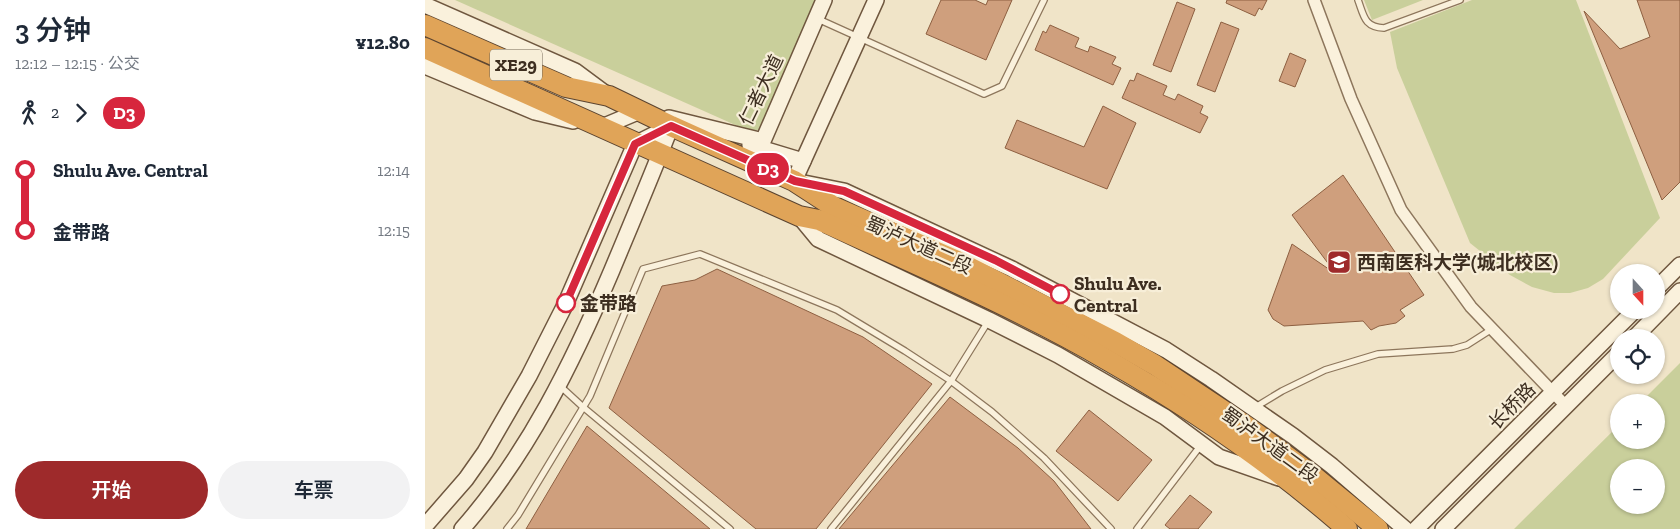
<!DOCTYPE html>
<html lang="zh">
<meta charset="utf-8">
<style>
:root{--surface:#fff;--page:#f2f2f3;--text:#1f2937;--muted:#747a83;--accent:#9e2a2b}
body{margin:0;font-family:"Zilla Slab","Noto Sans SC",serif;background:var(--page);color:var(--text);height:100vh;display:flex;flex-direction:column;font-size:19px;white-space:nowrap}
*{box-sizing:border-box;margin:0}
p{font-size:16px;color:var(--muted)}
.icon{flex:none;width:28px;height:28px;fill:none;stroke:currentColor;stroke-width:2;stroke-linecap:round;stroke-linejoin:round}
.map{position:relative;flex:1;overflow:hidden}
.sheet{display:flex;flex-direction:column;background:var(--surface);width:425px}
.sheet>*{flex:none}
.badge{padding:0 10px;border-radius:16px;font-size:18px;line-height:32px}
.needle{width:32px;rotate:159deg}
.controls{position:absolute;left:1185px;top:264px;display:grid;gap:10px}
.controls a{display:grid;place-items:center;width:55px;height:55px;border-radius:50%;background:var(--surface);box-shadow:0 1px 4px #0004;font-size:25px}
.map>.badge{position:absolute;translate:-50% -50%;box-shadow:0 0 0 2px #fff}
.legs{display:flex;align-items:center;gap:8px;height:55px;padding:0 15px;font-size:16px}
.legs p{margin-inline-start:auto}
.overview{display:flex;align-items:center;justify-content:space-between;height:85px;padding:0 15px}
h1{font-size:28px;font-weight:600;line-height:38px}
.action{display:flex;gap:10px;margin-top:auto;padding:10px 15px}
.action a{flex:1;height:58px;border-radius:30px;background:var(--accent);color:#fff;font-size:20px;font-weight:600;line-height:58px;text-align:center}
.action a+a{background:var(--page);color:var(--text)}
ul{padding:0 15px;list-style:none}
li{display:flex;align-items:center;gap:18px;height:60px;font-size:19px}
li i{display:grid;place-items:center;width:8px;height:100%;margin:0 6px;background:currentColor}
li i::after{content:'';width:12px;height:12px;margin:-6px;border:4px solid;border-radius:50%;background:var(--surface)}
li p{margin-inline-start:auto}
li:first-child i{background:linear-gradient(#0000 50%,currentColor 0)}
li:last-child i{background:linear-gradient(currentColor 50%,#0000 0)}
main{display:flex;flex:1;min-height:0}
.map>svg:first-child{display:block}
.green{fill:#c9cf9b;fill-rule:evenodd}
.building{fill:#cf9f7d;stroke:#8d5f41}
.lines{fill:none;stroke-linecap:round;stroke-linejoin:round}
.lane-casing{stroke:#8d765c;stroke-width:8}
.street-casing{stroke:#8d765c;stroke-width:14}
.secondary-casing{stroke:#6f573f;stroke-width:18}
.highway-casing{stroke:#5b4430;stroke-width:22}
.lane{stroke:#faf1dc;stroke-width:5.5}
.street{stroke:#faf1dc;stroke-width:11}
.secondary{stroke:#faf1dc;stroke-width:15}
.highway{stroke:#e0a458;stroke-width:20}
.line-1-casing{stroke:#fff;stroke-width:11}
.line-1{stroke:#d7263d;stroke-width:8}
.stop-1-dot{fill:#fff;stroke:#d7263d;stroke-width:2.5}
.labels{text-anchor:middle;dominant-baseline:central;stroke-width:4.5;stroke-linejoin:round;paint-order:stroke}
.shield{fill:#f7eed8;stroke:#756857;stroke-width:1}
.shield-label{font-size:18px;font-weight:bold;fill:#3d2e20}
.street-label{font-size:19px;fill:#3d2e20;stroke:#f7eed8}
.poi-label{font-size:19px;font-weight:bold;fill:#3d2e20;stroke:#f7eed8;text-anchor:start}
.stop-label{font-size:19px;font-weight:bold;fill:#3d2e20;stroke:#f7eed8;text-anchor:start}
</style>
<main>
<section class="sheet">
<div class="overview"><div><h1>3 分钟</h1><p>12:12 – 12:15 · 公交</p></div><b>¥12.80</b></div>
<div class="legs"><svg class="icon" aria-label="walk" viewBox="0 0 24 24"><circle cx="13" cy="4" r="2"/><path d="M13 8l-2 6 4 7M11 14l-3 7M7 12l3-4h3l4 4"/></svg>2<svg class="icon" aria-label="forward" viewBox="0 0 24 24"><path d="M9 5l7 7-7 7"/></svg><b class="badge" style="background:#d7263d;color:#fff">D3</b></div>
<ul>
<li><i style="color:#d7263d"></i><b>Shulu Ave. Central</b><p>12:14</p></li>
<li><i style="color:#d7263d"></i><b>金带路</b><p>12:15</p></li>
</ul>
<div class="action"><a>开始</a><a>车票</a></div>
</section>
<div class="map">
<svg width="1255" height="529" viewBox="0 0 1255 529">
<rect width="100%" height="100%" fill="#f0e4c8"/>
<g class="green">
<polygon points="30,0 404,0 346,126 326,132"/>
<polygon points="939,0 998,0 947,20"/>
<polygon points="1047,0 1151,0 1235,218 1178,279 1163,288 1145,293 1129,293 1107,287 1085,275 1045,243 972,68 965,32"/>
<path d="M1255 363V529H1089L1194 425V440H1231V402H1216ZM1194 468H1231V505H1194Z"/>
</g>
<g class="building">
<polygon points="516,0 550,0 561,5 563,0 587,0 561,60 501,34"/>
<polygon points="802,0 842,0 837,10 834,8 830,16 801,3"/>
<polygon points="1212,0 1255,0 1255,182 1237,200 1159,11 1195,49 1225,37"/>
<polygon points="752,2 770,9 746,72 728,65"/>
<polygon points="796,22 814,29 790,92 772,85"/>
<polygon points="625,25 654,38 650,47 663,52 665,46 691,57 687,64 696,68 688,85 610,50 618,31 621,33"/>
<polygon points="865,53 881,60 870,87 854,81"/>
<polygon points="712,73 742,86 738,95 750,100 753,94 778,106 775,113 783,117 775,133 697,98 705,80 709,81"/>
<polygon points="678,106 711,123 682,189 580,148 592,120 659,147"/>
<polygon points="918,175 999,295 975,310 980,316 971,323 954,326 946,330 938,321 859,326 848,319 843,310 867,244 911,274 867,215"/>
<polygon points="292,269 438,337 507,384 391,529 331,529 184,408 237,286 270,280"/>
<polygon points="525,397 593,448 629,481 666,529 414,529"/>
<polygon points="664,410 727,460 693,501 631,451"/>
<polygon points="162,426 285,529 101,529"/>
<polygon points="765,495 787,512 773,529 745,529 740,525"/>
</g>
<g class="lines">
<g class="lane-casing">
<g id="lane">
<path d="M933 0C939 16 939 27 959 28L1035 0"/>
<polyline points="393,19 559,94 577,86 619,0"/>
<polyline points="134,385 158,407 305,529"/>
<polyline points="829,408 857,391 900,370 953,354 1028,349 1042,345 1067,329"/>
<polyline points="82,529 93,515 165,396 218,269 275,254 412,310 480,351 526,381 567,412 619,458 686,529"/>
<polyline points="406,529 526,381 564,320"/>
<polyline points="712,529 776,445"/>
</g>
</g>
<g class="street-casing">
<polyline id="street" points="889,0 926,99 976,210 1046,307 1141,406"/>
</g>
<g class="secondary-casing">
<g id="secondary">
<polyline points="451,0 369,181 419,191 587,269 741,350 786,379 868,436 907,466 980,529"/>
<polyline points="0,5 150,71 181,94"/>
<polyline points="0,66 110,112 148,121"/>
<polyline points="244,118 338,141 399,0"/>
<polyline points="171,126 177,127 215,111 222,113"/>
<polyline points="325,145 378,161"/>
<polyline points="374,216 393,239 564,320 633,355 740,417 794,457 854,478"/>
<polyline points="1231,289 1255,265"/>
<polyline points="1209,338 1255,291"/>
<polyline points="0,526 41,479 60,452 104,376 140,305 210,144 246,126"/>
<path d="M37 529C103 454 148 362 187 270 207 222 227 175 246 126"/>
<polyline points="991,529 1210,310"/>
<polyline points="1018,529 1194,353"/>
</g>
</g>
<g class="highway-casing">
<g id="highway">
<polyline points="0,25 141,87 184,96 246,126 369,181 409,207 532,261 690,342 730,365 820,425 886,474 953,529"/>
<path d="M0 48 374 216 394 220C492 265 591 307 684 361 768 409 849 465 922 529"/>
</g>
</g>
<use href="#lane" class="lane"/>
<use href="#street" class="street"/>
<use href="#secondary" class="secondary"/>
<use href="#highway" class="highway"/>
</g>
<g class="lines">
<g class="line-1-casing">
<polyline id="line-1" points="141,303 210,144 246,126 370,181 419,191 570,260 635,294"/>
</g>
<use href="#line-1" class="line-1"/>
</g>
<defs>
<g id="university-square" transform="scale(1.25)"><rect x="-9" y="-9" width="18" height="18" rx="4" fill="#9e2a2b" stroke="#f7eed8"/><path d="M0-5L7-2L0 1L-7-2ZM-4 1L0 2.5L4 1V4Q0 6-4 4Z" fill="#fff"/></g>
</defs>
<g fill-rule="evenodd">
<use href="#university-square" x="914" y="262"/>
</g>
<g class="stop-1-dot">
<circle cx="635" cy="294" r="9"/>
<circle cx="141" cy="303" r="9"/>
</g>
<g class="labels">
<rect class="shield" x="65" y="49.5" width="52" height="31" rx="4"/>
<g class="shield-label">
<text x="91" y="65">XE29</text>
</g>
<g class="street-label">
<text transform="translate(336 90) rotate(-64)">仁者大道</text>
<text transform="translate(494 245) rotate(24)">蜀泸大道二段</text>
<text transform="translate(1087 406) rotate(-45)">长桥路</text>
<text transform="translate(845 445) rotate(36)">蜀泸大道二段</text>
</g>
<g class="poi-label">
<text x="932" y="262">西南医科大学(城北校区)</text>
</g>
<g class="stop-label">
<text x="649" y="283">Shulu Ave.<tspan x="649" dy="22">Central</tspan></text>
<text x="155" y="303">金带路</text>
</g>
</g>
</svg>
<div class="controls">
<a><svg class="needle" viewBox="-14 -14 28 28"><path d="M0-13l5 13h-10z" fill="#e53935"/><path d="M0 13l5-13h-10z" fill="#747a83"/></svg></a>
<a><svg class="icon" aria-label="locate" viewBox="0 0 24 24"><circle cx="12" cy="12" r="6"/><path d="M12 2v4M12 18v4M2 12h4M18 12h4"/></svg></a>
<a>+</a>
<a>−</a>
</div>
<b class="badge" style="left:343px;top:169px;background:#d7263d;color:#fff">D3</b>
</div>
</main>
